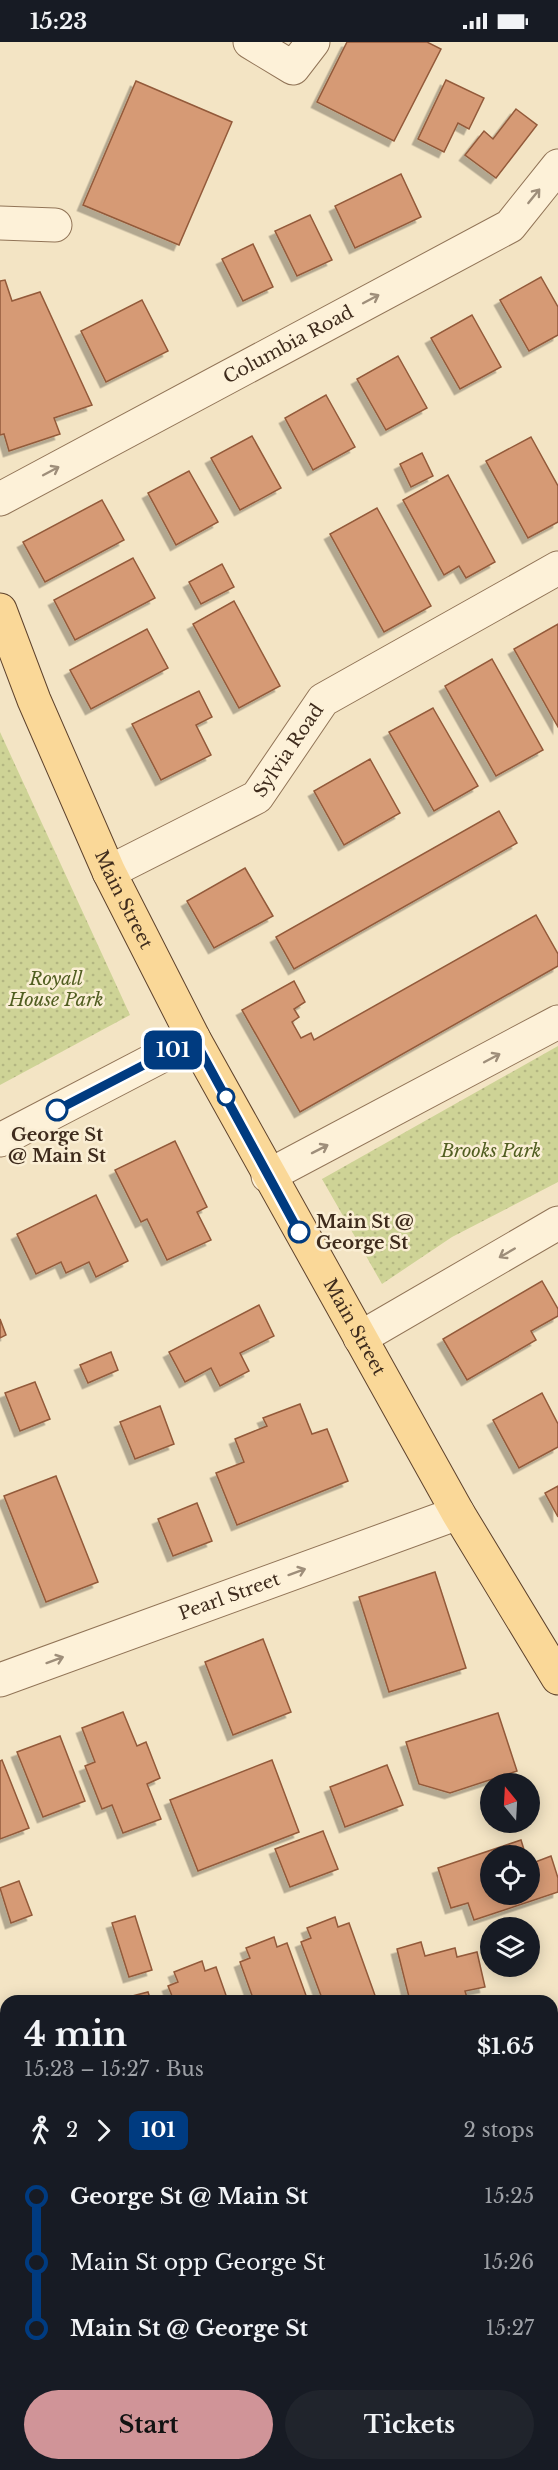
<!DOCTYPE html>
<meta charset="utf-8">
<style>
:root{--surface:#171b24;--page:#20242c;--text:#f1f3f6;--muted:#9ea1a6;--accent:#d09498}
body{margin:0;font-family:"Libre Baskerville",serif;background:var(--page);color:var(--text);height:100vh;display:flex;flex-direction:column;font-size:22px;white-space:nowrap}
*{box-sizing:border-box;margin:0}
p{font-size:20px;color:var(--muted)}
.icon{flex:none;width:33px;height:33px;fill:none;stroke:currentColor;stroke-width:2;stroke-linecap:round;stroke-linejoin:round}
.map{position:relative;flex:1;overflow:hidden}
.details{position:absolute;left:0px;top:1953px;width:558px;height:476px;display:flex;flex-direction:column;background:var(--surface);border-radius:18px 18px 0 0;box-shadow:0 3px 15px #0003}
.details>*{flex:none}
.badge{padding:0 12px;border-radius:9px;font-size:21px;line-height:39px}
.needle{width:39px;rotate:342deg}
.buttons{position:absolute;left:480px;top:1731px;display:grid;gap:12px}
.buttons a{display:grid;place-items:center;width:60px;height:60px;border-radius:50%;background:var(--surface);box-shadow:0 3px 15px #0003;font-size:30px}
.map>.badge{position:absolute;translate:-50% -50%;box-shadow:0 0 0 3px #fff}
.legs{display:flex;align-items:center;gap:9px;height:66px;padding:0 24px;font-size:20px}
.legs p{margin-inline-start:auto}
.head{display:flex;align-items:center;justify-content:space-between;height:102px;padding:0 24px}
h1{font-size:33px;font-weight:700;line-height:45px}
.primary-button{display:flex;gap:12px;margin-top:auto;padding:12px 24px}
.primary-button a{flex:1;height:69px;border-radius:36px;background:var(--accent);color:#111;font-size:24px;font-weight:700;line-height:69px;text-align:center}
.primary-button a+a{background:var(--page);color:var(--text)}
ul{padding:0 24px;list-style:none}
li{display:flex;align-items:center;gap:21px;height:66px;font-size:22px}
li i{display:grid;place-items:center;width:9px;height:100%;margin:0 8px;background:currentColor}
li i::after{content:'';width:15px;height:15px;margin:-8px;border:4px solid;border-radius:50%;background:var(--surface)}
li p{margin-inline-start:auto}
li:first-child i{background:linear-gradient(#0000 50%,currentColor 0)}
li:last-child i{background:linear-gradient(currentColor 50%,#0000 0)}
.status{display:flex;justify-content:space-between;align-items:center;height:42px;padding:0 30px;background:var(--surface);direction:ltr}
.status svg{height:16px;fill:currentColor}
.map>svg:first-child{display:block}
.park{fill:url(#park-dots)}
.building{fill:#d69a75;stroke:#935a3a;stroke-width:1.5;filter:url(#shadow)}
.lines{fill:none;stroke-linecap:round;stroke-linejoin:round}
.minor-casing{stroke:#917457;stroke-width:35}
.major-casing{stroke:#5e422c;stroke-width:35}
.minor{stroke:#fdf1d8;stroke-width:33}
.major{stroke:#fad898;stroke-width:33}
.oneway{stroke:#9e8e7a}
.line-1-casing{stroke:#fff;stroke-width:14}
.line-1{stroke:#003b80;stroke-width:9}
.stop-1-dot{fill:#fff;stroke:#003b80;stroke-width:3}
.labels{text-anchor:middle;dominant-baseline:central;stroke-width:5;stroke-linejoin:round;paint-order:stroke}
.street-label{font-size:18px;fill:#3f2c1d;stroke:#faeed4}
.park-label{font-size:18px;font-style:italic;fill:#515e21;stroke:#faeed4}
.stop-label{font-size:18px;font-weight:bold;fill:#3f2c1d;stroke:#faeed4}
</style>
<div class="status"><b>15:23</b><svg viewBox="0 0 49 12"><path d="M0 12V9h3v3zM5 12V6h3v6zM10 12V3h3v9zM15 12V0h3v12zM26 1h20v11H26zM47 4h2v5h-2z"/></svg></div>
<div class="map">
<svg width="558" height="2428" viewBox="0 0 558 2428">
<defs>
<pattern id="park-dots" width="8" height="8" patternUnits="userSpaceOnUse" patternTransform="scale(1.5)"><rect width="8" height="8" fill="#ced396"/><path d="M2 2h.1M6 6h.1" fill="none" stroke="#b2b581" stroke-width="1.8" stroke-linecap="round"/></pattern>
<filter id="shadow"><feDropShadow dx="-5.5" dy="5.5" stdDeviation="0" flood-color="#0004"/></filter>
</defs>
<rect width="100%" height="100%" fill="#f3e4c4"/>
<g class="park">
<polygon points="0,690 130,973 0,1043"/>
<polygon points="558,1004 558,1140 452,1195 382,1242 322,1137"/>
</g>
<g class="building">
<polygon points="347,0 427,0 441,7 394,99 317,60"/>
<polygon points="446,38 484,56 469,87 458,81 444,110 418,97"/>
<polygon points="136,39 232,80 179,203 83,163"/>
<polygon points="516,67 537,83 496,136 465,113 484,89 493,97"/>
<polygon points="401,132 421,175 355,206 335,164"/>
<polygon points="310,173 332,218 297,234 275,189"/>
<polygon points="253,202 273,245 243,259 222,217"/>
<polygon points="541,235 558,265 558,293 529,309 500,258"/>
<polygon points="5,238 12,259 40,250 92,363 54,376 60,392 9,409 4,392 0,393 0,239"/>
<polygon points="142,258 168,309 106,340 81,289"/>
<polygon points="472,273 501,325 460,347 431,296"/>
<polygon points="398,314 427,366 386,388 357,337"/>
<polygon points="326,353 355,405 313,428 285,376"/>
<polygon points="252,394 281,446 240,468 211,416"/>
<polygon points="531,395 558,444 558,480 528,496 486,419"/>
<polygon points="422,411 433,434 411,445 400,422"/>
<polygon points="189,429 218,480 176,503 148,451"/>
<polygon points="448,433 495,520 466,536 459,524 444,533 403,458"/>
<polygon points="102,458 124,498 45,540 23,500"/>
<polygon points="377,466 431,564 384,590 330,492"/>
<polygon points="133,516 155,556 75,598 54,558"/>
<polygon points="222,522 234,545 201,562 189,540"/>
<polygon points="234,559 280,644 239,666 193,582"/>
<polygon points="558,582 558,685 514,607"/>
<polygon points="147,587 168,626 91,667 70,628"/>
<polygon points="492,617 543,708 496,734 445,644"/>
<polygon points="199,649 212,675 196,683 211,713 161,738 132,682"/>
<polygon points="433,666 478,744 434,769 389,690"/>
<polygon points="370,717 400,771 344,803 314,749"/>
<polygon points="499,769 517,801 294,927 276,895"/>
<polygon points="245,826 273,874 214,906 187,859"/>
<polygon points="536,873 558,912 558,924 300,1070 242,968 294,939 305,960 294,967 299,975 292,980 301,996 311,991 314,998"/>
<polygon points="175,1099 207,1165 197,1170 211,1198 167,1218 147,1177 141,1180 115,1128"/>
<polygon points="96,1153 128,1219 96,1235 89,1220 66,1231 61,1220 36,1232 17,1192"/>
<polygon points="542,1239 558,1267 558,1274 531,1289 536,1298 467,1338 443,1297"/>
<polygon points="259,1263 274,1294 240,1311 249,1329 220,1344 211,1326 185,1340 169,1310"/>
<polygon points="0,1277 6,1293 0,1296"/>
<polygon points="111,1310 118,1328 88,1341 80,1323"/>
<polygon points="35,1340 50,1377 20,1389 5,1351"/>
<polygon points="542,1351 558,1382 558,1405 519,1426 493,1378"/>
<polygon points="300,1362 312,1392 327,1387 348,1439 237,1483 216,1431 244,1420 235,1397 267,1384 263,1376"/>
<polygon points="160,1364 174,1402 135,1417 120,1380"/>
<polygon points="56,1434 98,1540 46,1560 4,1454"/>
<polygon points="558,1444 558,1475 545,1451"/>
<polygon points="197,1461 212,1499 173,1514 158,1477"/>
<polygon points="435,1530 466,1626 389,1650 359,1555"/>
<polygon points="263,1597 291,1670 233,1693 205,1620"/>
<polygon points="123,1670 137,1704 146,1700 160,1736 147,1742 161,1777 123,1791 112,1763 102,1767 85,1724 95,1720 82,1686"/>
<polygon points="498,1671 517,1729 450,1751 419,1742 406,1700"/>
<polygon points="60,1694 85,1759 43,1775 17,1710"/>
<polygon points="2,1718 29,1786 0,1797 0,1719"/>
<polygon points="272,1718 299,1790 198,1829 170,1758"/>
<polygon points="387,1723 403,1763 345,1785 330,1745"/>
<polygon points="323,1789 338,1827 290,1845 275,1807"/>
<polygon points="521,1798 526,1814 490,1814 490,1852 530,1852 530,1822 551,1814 558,1836 558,1850 474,1878 468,1861 451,1866 438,1826"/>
<polygon points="19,1839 32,1873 11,1881 0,1846"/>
<polygon points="135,1874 152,1928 129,1935 112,1881"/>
<polygon points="335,1875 338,1885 349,1881 377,1959 323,1959 301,1900 311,1896 307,1886"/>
<polygon points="274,1895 277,1905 287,1901 308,1959 254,1959 240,1920 250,1916 246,1906"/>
<polygon points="421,1900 425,1914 455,1906 457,1915 477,1910 485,1945 465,1949 468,1959 410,1959 397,1907"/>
<polygon points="202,1919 205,1929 216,1925 228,1959 174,1959 168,1944 178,1940 174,1930"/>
<polygon points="148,1950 151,1959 113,1959"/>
<polygon points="0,2008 6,2025 6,2062 0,2064"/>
<polygon points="558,2061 558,2146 552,2148 552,2063"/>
<polygon points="0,2212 6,2234 6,2280 0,2281"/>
<polygon points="558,2222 558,2308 552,2309 552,2223"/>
<polygon points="6,2375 6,2422 35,2422 36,2428 0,2428 0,2376"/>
<polygon points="558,2398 558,2428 521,2428 519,2422 552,2422 552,2399"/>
<polygon points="475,2422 493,2422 495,2428 454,2428"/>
</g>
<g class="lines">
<g class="minor-casing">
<g id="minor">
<polyline points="250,0 293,26 313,0"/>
<polyline points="0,181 55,183"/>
<path id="s1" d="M0 457 510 184 558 124"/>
<path id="s2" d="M109 830 257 755 323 658 558 526"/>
<polyline points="0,1098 194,997"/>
<polyline points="268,1134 558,980"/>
<polyline points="360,1296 558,1181"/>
<path id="s3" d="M0 1638 458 1471"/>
<polyline points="552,1996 558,1995"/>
<polyline points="0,2127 6,2126"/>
<polyline points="552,2349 558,2348"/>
<polyline points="217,2428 241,2422"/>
</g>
</g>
<g class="major-casing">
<g id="major">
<path id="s4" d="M0 568 34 658 109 830 194 997 458 1471 558 1636"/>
</g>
</g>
<use href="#minor" class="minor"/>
<use href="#major" class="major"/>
</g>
<defs><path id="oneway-shaft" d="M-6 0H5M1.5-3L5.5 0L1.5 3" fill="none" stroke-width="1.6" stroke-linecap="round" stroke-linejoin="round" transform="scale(1.5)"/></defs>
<g class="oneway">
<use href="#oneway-shaft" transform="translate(534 154) rotate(-51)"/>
<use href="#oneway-shaft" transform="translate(371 257) rotate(-28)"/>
<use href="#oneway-shaft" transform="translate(51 429) rotate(-28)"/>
<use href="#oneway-shaft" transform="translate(492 1016) rotate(-28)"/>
<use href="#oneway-shaft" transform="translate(320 1107) rotate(-27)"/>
<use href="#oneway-shaft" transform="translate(507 1211) rotate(150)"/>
<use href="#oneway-shaft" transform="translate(297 1530) rotate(-20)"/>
<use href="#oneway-shaft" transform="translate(55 1618) rotate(-20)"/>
</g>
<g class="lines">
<g class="line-1-casing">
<polyline id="line-1" points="57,1068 194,997 299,1190"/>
</g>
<use href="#line-1" class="line-1"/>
</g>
<g class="stop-1-dot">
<circle cx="226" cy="1055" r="8"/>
<circle cx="57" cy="1068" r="10"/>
<circle cx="299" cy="1190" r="10"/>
</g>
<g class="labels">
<g class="street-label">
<text stroke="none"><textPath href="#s1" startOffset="327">Columbia Road</textPath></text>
<text stroke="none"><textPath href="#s2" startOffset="222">Sylvia Road</textPath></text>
<text stroke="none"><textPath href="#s4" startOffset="315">Main Street</textPath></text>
<text stroke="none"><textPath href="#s4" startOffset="801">Main Street</textPath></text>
<text stroke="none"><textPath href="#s3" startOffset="244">Pearl Street</textPath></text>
</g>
<g class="park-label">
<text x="56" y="937">Royall<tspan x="56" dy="21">House Park</tspan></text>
<text x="491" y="1109">Brooks Park</text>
</g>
<g class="stop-label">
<text x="57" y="1093">George St<tspan x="57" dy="21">@ Main St</tspan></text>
<text x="316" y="1180" text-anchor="start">Main St @<tspan x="316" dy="21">George St</tspan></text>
</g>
</g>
</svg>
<div class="buttons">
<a><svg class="needle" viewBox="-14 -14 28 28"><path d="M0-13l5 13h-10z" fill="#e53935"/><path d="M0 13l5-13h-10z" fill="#9ea1a6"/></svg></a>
<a><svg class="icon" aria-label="locate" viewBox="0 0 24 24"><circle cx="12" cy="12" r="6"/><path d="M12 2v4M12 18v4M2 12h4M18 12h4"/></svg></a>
<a><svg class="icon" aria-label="layers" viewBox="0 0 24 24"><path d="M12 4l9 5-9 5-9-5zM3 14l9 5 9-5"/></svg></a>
</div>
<b class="badge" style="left:173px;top:1008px;background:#003b80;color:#fff">101</b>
<section class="details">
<div class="head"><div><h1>4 min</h1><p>15:23 – 15:27 · Bus</p></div><b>$1.65</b></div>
<div class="legs"><svg class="icon" aria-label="walk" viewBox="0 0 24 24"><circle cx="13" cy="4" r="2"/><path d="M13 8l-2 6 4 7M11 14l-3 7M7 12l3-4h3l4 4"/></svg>2<svg class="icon" aria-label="forward" viewBox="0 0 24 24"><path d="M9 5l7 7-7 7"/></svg><b class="badge" style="background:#003b80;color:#fff">101</b><p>2 stops</p></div>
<ul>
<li><i style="color:#003b80"></i><b>George St @ Main St</b><p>15:25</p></li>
<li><i style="color:#003b80"></i><span>Main St opp George St</span><p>15:26</p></li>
<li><i style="color:#003b80"></i><b>Main St @ George St</b><p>15:27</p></li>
</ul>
<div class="primary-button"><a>Start</a><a>Tickets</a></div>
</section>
</div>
